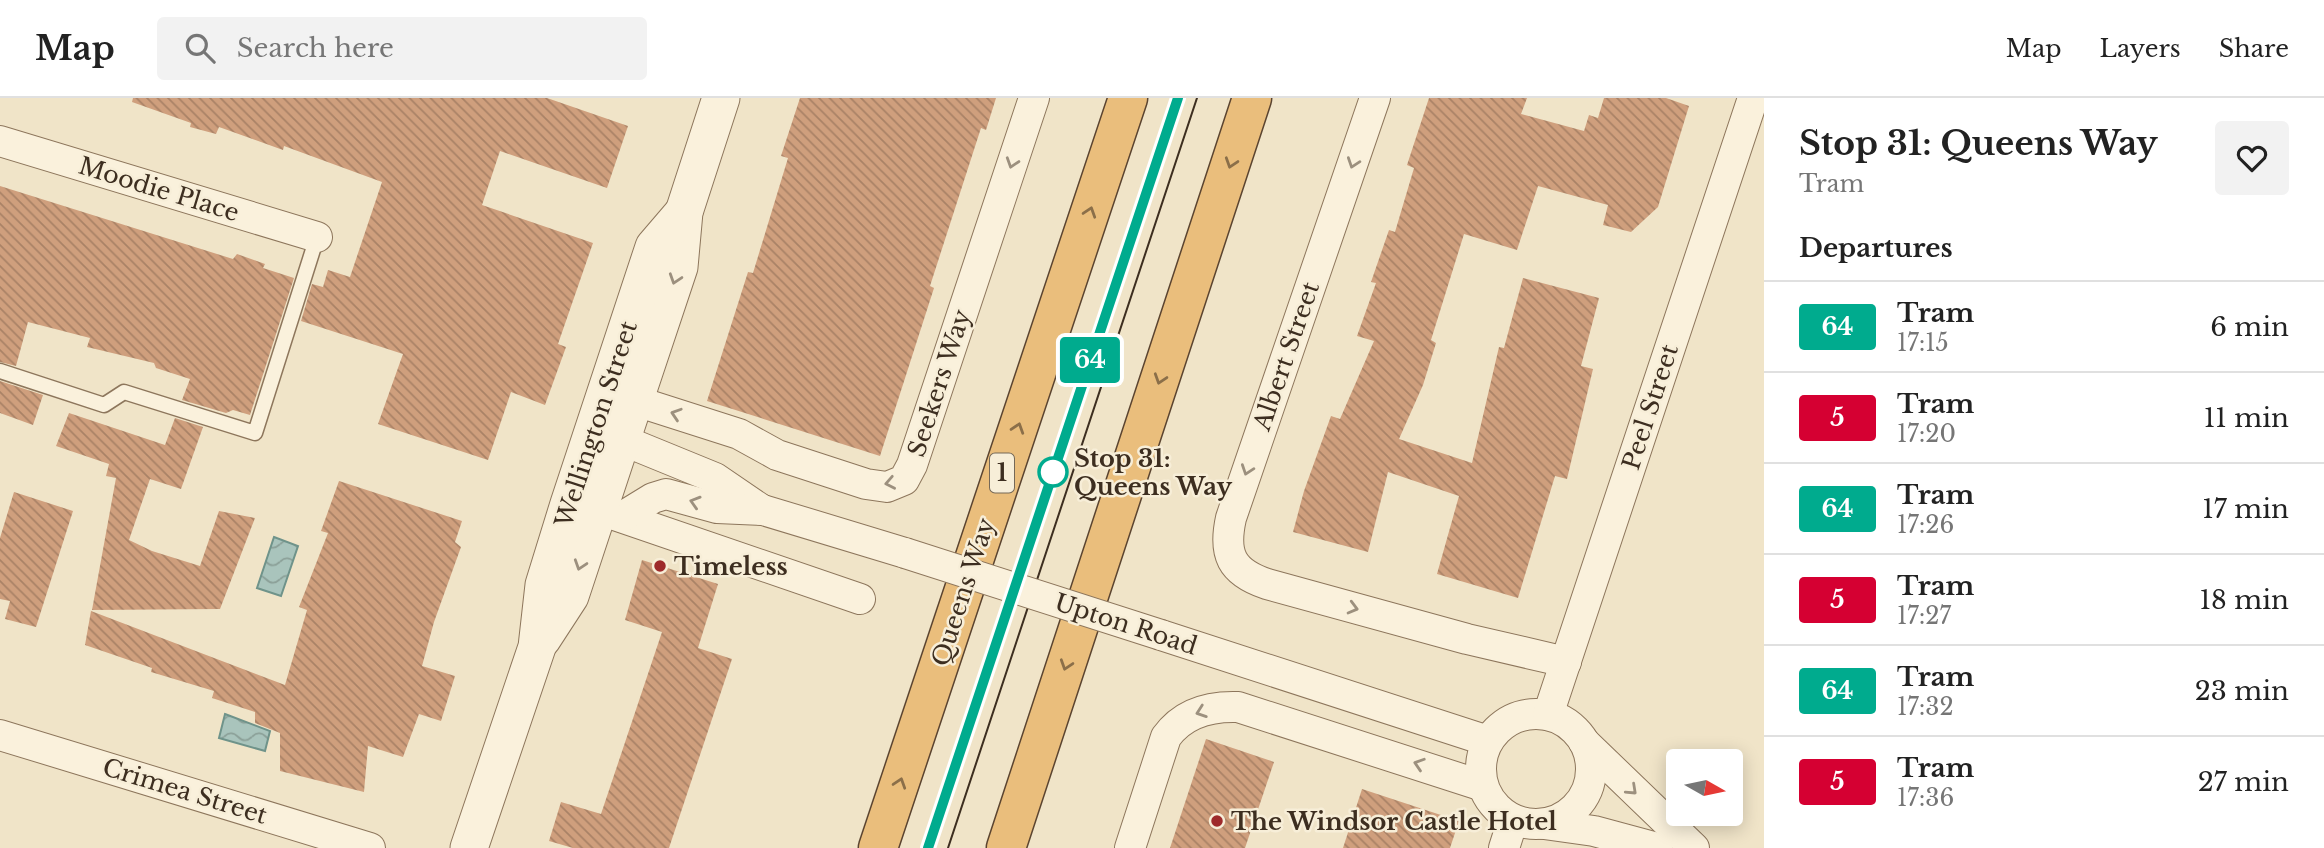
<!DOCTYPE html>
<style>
:root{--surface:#fff;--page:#f2f2f2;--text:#222;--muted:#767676;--line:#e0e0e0}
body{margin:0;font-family:"Libre Baskerville",serif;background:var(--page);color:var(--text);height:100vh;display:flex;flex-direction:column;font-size:26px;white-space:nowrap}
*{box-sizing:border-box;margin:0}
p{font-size:23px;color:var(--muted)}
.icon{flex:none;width:38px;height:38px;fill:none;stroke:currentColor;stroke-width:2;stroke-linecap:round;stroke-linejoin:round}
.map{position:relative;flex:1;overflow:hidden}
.sheet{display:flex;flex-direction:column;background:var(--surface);width:560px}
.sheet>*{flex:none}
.badge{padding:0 14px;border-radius:5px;font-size:24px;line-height:46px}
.needle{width:46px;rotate:99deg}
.fabs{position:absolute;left:1666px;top:651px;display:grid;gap:14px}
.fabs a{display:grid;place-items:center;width:77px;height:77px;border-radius:7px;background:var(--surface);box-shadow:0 4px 18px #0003;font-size:35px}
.map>.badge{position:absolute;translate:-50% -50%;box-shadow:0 0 0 4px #fff}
h2{padding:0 35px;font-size:26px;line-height:63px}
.round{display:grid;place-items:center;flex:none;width:74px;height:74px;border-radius:7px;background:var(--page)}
.head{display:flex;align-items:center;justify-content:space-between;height:119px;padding:0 35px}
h1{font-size:33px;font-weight:800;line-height:52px}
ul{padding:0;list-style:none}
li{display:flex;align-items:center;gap:21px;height:91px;padding:0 35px;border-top:2px solid var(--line)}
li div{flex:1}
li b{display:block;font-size:26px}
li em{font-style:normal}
li .badge{min-width:77px;font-weight:700;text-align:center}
header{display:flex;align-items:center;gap:42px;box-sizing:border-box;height:98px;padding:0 35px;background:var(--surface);border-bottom:2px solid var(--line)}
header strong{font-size:33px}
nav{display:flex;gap:38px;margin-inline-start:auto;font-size:24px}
.search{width:490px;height:63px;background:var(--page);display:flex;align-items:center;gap:18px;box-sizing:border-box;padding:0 24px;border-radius:7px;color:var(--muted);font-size:26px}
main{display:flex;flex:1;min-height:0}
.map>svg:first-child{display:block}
.water{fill:url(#water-waves);stroke:#6f938a;stroke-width:2}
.building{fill:url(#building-back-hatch)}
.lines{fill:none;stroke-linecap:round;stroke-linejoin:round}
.service-casing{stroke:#8d765c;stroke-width:17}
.minor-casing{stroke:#8d765c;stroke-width:32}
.tertiary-casing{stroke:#8d765c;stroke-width:39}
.trunk-casing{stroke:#5b4430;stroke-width:41}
.service{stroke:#faf1dc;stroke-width:14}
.minor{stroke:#faf1dc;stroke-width:30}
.tertiary{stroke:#faf1dc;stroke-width:37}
.trunk{stroke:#eabe7c;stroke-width:38}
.tram{stroke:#3d2e20;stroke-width:2}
.minor-bridge-casing{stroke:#8d765c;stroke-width:32;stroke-linecap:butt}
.minor-bridge{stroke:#faf1dc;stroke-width:30}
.oneway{stroke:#9c907e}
.oneway2{stroke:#8b6f49}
.line-casing{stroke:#fff;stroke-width:16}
.line{stroke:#00ab8e;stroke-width:10}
.stop-dot{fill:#fff;stroke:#00ab8e;stroke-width:3.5}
.poi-dot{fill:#9e2a2b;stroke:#f7eed8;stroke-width:2.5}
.labels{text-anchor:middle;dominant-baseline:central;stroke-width:5;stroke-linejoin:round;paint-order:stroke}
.shield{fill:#f7eed8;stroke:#756857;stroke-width:2}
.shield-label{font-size:23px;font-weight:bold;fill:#3d2e20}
.street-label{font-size:24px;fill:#3d2e20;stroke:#f7eed8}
.stop-label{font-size:24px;font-weight:bold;fill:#3d2e20;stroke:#f7eed8;text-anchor:start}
.poi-label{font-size:24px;font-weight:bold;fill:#3d2e20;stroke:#f7eed8;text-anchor:start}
</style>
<header>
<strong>Map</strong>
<div class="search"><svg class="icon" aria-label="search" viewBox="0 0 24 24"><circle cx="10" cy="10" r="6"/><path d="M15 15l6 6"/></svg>Search here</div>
<nav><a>Map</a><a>Layers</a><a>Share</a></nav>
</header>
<main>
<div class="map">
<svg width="1764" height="750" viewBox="0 0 1764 750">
<defs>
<pattern id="water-waves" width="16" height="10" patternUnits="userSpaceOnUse" patternTransform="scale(1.75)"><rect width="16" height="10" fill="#a9c4bc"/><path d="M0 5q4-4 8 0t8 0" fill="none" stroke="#8ba098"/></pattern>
<pattern id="building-back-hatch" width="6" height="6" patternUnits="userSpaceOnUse" patternTransform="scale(1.75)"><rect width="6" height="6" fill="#cf9f7d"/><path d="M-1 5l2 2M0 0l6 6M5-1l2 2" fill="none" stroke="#a98266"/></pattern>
</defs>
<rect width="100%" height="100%" fill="#f0e4c8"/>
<g class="water">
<polygon points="274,439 298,448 281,498 257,490"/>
<polygon points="225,616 270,633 265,653 219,640"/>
</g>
<g class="building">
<polygon points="133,0 547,0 628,28 607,90 500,53 482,107 593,145 558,246 566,249 545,307 511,294 488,362 378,326 403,256 301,223 312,186 323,189 328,172 350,179 382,84 284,48 283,52 219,29 216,36 190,29 191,25 132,4"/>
<polygon points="800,0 996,0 986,32 981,30 930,188 934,190 880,358 707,303 748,174 753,175 788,60 781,58"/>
<polygon points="1429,0 1527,0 1521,16 1584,33 1589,17 1598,20 1604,0 1666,0 1689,8 1658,109 1631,134 1603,127 1608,107 1538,88 1517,152 1464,136 1431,242 1436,245 1423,287 1399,341 1472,365 1499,249 1504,250 1523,180 1599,200 1581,268 1593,271 1567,381 1555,378 1518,500 1437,476 1459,398 1388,374 1368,454 1293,434 1304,393 1331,318 1340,321 1374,243 1357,238 1376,185 1371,184 1389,132 1395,134 1414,70 1407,67"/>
<polygon points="0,88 233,161 237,156 265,166 263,170 294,180 250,317 233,312 226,315 182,302 190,281 156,270 154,265 87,249 90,240 28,224 16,268 0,264"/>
<polygon points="0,283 43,297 33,327 0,315"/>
<polygon points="69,315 165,347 175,320 203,329 181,391 150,381 129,442 152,453 200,468 219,413 255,420 220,511 92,512 116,380 106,378 109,366 56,348"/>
<polygon points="339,383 462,423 455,444 461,449 434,524 422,568 455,578 441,623 419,616 403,659 368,648 364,694 280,673 280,635 255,625 255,614 212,600 214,593 151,574 152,570 85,547 91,513 285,587 307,512 299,509 328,435 321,433"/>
<polygon points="14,394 73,413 36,529 5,521 10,503 0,501 0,440"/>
<polygon points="642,462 718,486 698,550 732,561 669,750 573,750 549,743 561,704 601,716 662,534 625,522"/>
<polygon points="1206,641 1274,664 1245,750 1170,750"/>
<polygon points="1362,691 1459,723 1450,750 1343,750"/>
</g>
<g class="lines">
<g class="service-casing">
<polyline id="service" points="0,273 104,307 124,294 255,335 317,139"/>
</g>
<g class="minor-casing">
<g id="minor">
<path d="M1375 0 1231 420C1223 456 1231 474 1267 486L1467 541 1566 564"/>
<polyline points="0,43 317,139"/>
<polyline points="621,286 642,305 739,336 777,357 866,386 887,389 904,382 912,367 1034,0"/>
<polyline points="622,342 715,380 762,412"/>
<polyline points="609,415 860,501"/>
<polyline points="622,419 653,400 666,396 717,410 763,412 905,455"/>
<polyline points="1161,537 1488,643"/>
<circle cx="1536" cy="671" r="55"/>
<polyline points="1548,617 1753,0"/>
<polyline points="0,637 370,750"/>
<polyline points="1584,644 1694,750"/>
<polyline points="1544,726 1594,733 1657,750"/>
<path d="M1130 750 1166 639C1183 615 1209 608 1238 609L1483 688"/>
<polyline points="1504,750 1513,722"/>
</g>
</g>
<g class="tertiary-casing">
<g id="tertiary">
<polyline points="542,541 570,498 635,301 679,169 684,114 721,0"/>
<polyline points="469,750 537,549 544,487 569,406 654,149 684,114"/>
</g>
</g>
<g class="trunk-casing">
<g id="trunk">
<polyline points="878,750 1128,0"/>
<polyline points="1006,750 1252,0"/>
</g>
</g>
<use href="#service" class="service"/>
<use href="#minor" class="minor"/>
<use href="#tertiary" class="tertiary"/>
<use href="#trunk" class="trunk"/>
<g class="tram">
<polyline points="928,750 1178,0"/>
<polyline points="948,750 1197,0"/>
</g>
<g class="minor-bridge-casing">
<polyline id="minor-bridge" points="905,455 1161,537"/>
</g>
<use href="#minor-bridge" class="minor-bridge"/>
</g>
<defs><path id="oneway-chevron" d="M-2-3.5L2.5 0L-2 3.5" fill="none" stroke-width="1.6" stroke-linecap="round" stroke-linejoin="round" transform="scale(1.75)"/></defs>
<g class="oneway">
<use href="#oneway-chevron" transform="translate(1012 65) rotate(108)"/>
<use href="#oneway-chevron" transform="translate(1353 65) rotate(109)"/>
<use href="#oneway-chevron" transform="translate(675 181) rotate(108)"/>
<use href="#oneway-chevron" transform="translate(676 316) rotate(-162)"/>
<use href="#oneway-chevron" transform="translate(1247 372) rotate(109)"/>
<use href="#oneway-chevron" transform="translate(890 385) rotate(169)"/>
<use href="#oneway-chevron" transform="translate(695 404) rotate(-163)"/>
<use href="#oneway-chevron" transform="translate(580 467) rotate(108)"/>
<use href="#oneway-chevron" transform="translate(1353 510) rotate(15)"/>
<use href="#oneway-chevron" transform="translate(1201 614) rotate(161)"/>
<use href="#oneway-chevron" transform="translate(1419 666) rotate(-162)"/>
<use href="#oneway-chevron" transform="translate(1632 692) rotate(43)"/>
</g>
<g class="oneway2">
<use href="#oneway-chevron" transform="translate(1231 65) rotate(108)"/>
<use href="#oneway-chevron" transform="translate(1090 114) rotate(-72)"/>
<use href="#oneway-chevron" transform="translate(1160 281) rotate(108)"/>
<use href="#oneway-chevron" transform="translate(1018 330) rotate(-72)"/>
<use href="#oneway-chevron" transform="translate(1066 567) rotate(108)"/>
<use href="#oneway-chevron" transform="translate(900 685) rotate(-72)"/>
</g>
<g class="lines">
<g class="line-casing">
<polyline id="line" points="928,750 1178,0"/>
</g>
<use href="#line" class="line"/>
</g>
<circle class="stop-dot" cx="1053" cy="374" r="14"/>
<g class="poi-dot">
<circle cx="660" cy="468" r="7"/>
<circle cx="1217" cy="723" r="7"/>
</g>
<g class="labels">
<rect class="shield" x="990" y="355.5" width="24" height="39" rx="5"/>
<g class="shield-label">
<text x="1002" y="375">1</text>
</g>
<g class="street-label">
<text transform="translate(159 91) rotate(17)">Moodie Place</text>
<text transform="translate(1286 258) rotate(-71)">Albert Street</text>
<text transform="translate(939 285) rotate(-72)">Seekers Way</text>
<text transform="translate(1650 309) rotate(-72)">Peel Street</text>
<text transform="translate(596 326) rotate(-72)">Wellington Street</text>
<text transform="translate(963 494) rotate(-72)">Queens Way</text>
<text transform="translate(1126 526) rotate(18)">Upton Road</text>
<text transform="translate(185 693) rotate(17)">Crimea Street</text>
</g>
<g class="stop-label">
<text x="1074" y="360">Stop 31:<tspan x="1074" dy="28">Queens Way</tspan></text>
</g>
<g class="poi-label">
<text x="674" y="468">Timeless</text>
<text x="1231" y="723">The Windsor Castle Hotel</text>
</g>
</g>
</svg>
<div class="fabs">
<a><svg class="needle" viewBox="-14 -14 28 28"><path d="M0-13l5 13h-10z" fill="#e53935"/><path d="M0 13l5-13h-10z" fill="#767676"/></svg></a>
</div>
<b class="badge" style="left:1090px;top:262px;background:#00ab8e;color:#fff">64</b>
</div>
<section class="sheet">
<div class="head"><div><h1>Stop 31: Queens Way</h1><p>Tram</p></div><a class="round"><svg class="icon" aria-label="heart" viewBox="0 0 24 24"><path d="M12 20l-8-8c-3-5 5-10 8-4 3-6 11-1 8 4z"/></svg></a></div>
<h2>Departures</h2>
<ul>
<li><span class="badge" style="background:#00ab8e;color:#fff">64</span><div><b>Tram</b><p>17:15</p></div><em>6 min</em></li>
<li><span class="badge" style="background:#d50032;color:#fff">5</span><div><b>Tram</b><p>17:20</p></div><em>11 min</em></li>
<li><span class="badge" style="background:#00ab8e;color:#fff">64</span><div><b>Tram</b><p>17:26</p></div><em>17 min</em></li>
<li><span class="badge" style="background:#d50032;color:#fff">5</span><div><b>Tram</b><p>17:27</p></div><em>18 min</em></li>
<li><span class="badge" style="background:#00ab8e;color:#fff">64</span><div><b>Tram</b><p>17:32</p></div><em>23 min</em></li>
<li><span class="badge" style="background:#d50032;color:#fff">5</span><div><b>Tram</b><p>17:36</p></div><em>27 min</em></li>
</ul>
</section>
</main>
